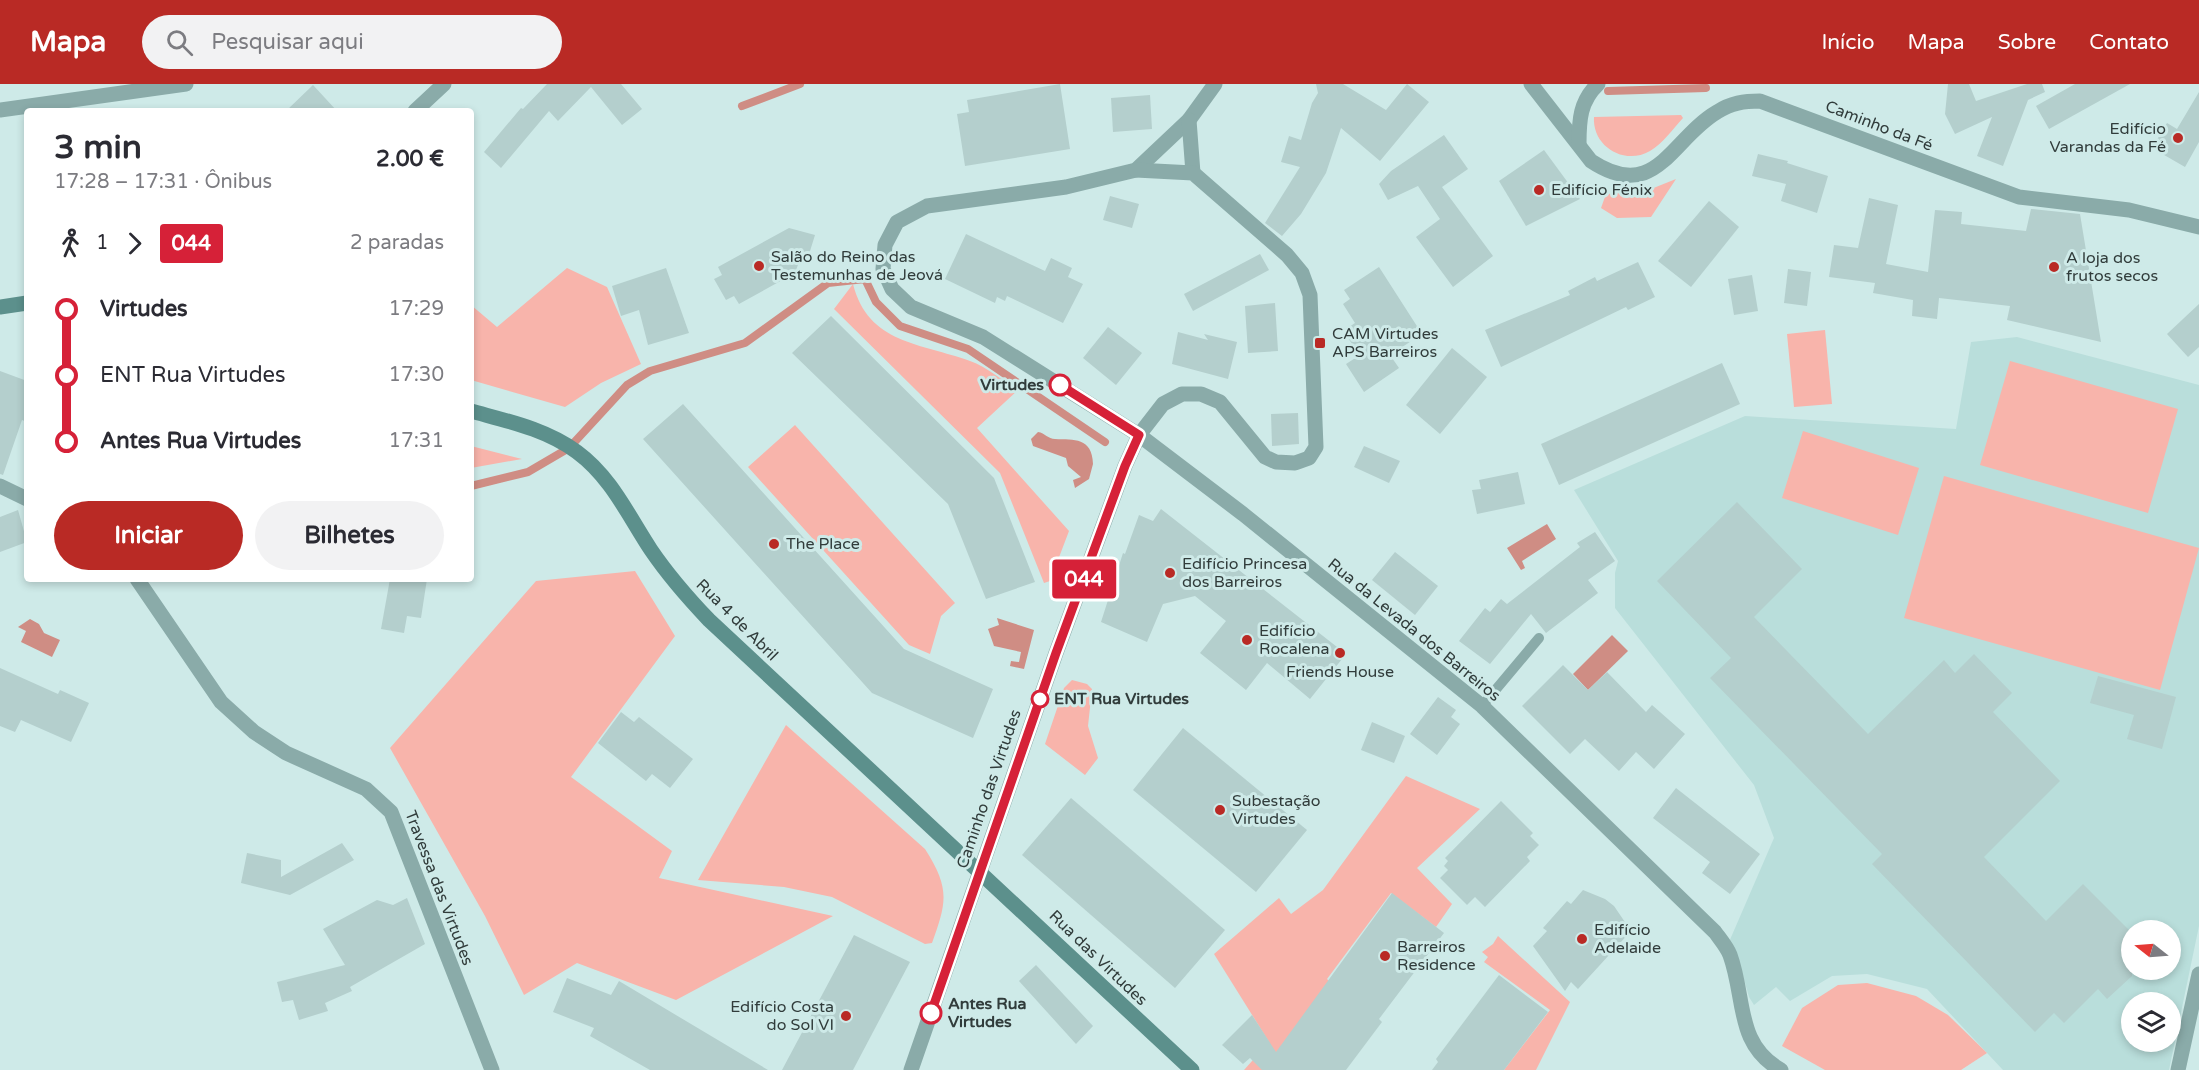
<!DOCTYPE html>
<html lang="pt">
<meta charset="utf-8">
<style>
:root{--surface:#fff;--page:#f2f2f3;--text:#2b2b33;--muted:#7c7c81;--accent:#b92a25}
body{margin:0;font-family:"Varela Round",sans-serif;background:var(--page);color:var(--text);height:100vh;display:flex;flex-direction:column;font-size:22px;white-space:nowrap}
*{box-sizing:border-box;margin:0}
p{font-size:20px;color:var(--muted)}
.icon{flex:none;width:33px;height:33px;fill:none;stroke:currentColor;stroke-width:2;stroke-linecap:round;stroke-linejoin:round}
.map{position:relative;flex:1;overflow:hidden}
.panel{position:absolute;left:24px;top:24px;width:450px;height:474px;display:flex;flex-direction:column;background:var(--surface);border-radius:6px;box-shadow:0 3px 9px #0003}
.panel>*{flex:none}
.badge{padding:0 12px;border-radius:4px;font-size:21px;line-height:39px}
.needle{width:39px;rotate:287deg}
.tools{position:absolute;left:2121px;top:836px;display:grid;gap:12px}
.tools a{display:grid;place-items:center;width:60px;height:60px;border-radius:50%;background:var(--surface);box-shadow:0 3px 9px #0003;font-size:30px}
.map>.badge{position:absolute;translate:-50% -50%;box-shadow:0 0 0 3px #fff}
.legs{display:flex;align-items:center;gap:9px;height:66px;padding:0 30px;font-size:20px}
.legs p{margin-inline-start:auto}
.overview{display:flex;align-items:center;justify-content:space-between;height:102px;padding:0 30px}
h1{font-size:33px;font-weight:800;line-height:45px}
.primary-button{display:flex;gap:12px;margin-top:auto;padding:12px 30px}
.primary-button a{flex:1;height:69px;border-radius:36px;background:var(--accent);color:#fff;font-size:24px;font-weight:800;line-height:69px;text-align:center}
.primary-button a+a{background:var(--page);color:var(--text)}
ul{padding:0 30px;list-style:none}
li{display:flex;align-items:center;gap:21px;height:66px;font-size:22px}
li i{display:grid;place-items:center;width:9px;height:100%;margin:0 8px;background:currentColor}
li i::after{content:'';width:15px;height:15px;margin:-8px;border:4px solid;border-radius:50%;background:var(--surface)}
li p{margin-inline-start:auto}
li:first-child i{background:linear-gradient(#0000 50%,currentColor 0)}
li:last-child i{background:linear-gradient(currentColor 50%,#0000 0)}
header{display:flex;align-items:center;gap:36px;box-sizing:border-box;height:84px;padding:0 30px;background:var(--accent);color:#fff}
header strong{font-size:28px}
nav{display:flex;gap:33px;margin-inline-start:auto;font-size:21px}
.search{width:420px;height:54px;background:var(--page);display:flex;align-items:center;gap:15px;box-sizing:border-box;padding:0 21px;border-radius:33px;color:var(--muted);font-size:22px}
.map>svg:first-child{display:block}
.built{fill:#b9dedb;fill-rule:evenodd}
.green{fill:#f8b4ab}
.water{fill:#cf8d84}
.lines{fill:none;stroke-linecap:round;stroke-linejoin:round}
.stream{stroke:#cf8d84;stroke-width:8}
.building{fill:#b4cfcd}
.lane{stroke:#8aaba9;stroke-width:10}
.street{stroke:#8aaba9;stroke-width:15}
.secondary{stroke:#5c908c;stroke-width:15}
.line-1-casing{stroke:#fff;stroke-width:14}
.line-1{stroke:#d62138;stroke-width:9}
.poi-dot{fill:#b92a25;stroke:#ceeae8;stroke-width:2}
.stop-1-dot{fill:#fff;stroke:#d62138;stroke-width:3}
.labels{text-anchor:middle;dominant-baseline:central;stroke-width:6;stroke-linejoin:round;paint-order:stroke}
.street-label{font-size:16px;fill:#313c3b;stroke:#ceeae8}
.poi-label{font-size:16px;fill:#313c3b;stroke:#ceeae8;text-anchor:start}
.stop-label{font-size:16px;font-weight:bold;fill:#313c3b;stroke:#ceeae8;text-anchor:start}
</style>
<header>
<strong>Mapa</strong>
<div class="search"><svg class="icon" aria-label="search" viewBox="0 0 24 24"><circle cx="10" cy="10" r="6"/><path d="M15 15l6 6"/></svg>Pesquisar aqui</div>
<nav><a>Início</a><a>Mapa</a><a>Sobre</a><a>Contato</a></nav>
</header>
<div class="map">
<svg width="2199" height="986" viewBox="0 0 2199 986">
<rect width="100%" height="100%" fill="#ceeae8"/>
<path class="built" d="M2017 253 2199 301V842L2169 986H2003L1927 905 1867 890 1832 892 1790 917 1776 903 1754 921 1749 913 1738 874 1729 858 1774 754 1754 701 1615 524V489L1618 477 1574 406 1745 332 1956 345 1971 258ZM2132 846H2170V885H2132ZM2132 918H2170V957H2132Z"/>
<g class="green">
<path d="M1681 31 1683 34C1673 45 1662 60 1650 67 1624 82 1592 62 1594 33Z"/>
<polygon points="1676,95 1651,133 1617,134 1601,124 1606,110 1646,107"/>
<polygon points="567,184 607,203 641,280 601,299 565,323 471,296 471,221 497,243"/>
<path d="M853 200C868 260 921 259 970 277 987 283 1003 297 1018 306L977 344 1069 447 1050 497 1044 499 1000 389 834 225Z"/>
<polygon points="1825,246 1832,320 1794,323 1787,250"/>
<polygon points="2010,277 2178,325 2148,429 1980,381"/>
<polygon points="795,341 955,519 941,532 930,570 909,561 748,383"/>
<polygon points="1803,347 1919,384 1898,451 1782,414"/>
<polygon points="471,362 522,375 471,384"/>
<polygon points="1944,392 2199,464 2160,606 1904,534"/>
<polygon points="635,487 675,552 571,693 672,767 659,794 833,832 676,916 577,879 524,911 485,832 390,664 536,497"/>
<polygon points="1072,596 1087,600 1092,605 1088,642 1098,674 1085,691 1045,660 1064,604"/>
<path d="M786 641 925 765C950 804 947 818 932 859L925 860 832 813 784 803 698 796Z"/>
<polygon points="1406,692 1480,725 1417,784 1452,820 1436,843 1391,809 1327,895 1330,898 1265,986 1244,986 1269,958 1214,870 1279,814 1291,830 1323,806"/>
<polygon points="1498,852 1570,918 1536,986 1504,986 1550,926 1484,878 1488,873 1482,868 1493,860"/>
<polygon points="1867,899 1916,912 1948,931 1987,969 1961,986 1825,986 1782,962 1802,924 1838,901"/>
</g>
<g class="water">
<path d="M1038 348C1045 349 1048 355 1055 355 1074 356 1092 353 1093 380L1089 395 1075 404 1073 396 1081 393 1068 382 1066 374 1033 362 1031 355Z"/>
<polygon points="1547,440 1556,455 1522,477 1525,484 1521,486 1507,464"/>
<polygon points="997,534 1034,546 1024,585 1010,582 1011,577 1019,578 1021,568 994,562 988,545 999,541"/>
<polygon points="30,535 39,540 44,549 60,556 52,573 21,558 26,547 18,543"/>
<polygon points="1612,551 1628,567 1588,606 1573,590"/>
</g>
<g class="lines">
<g class="stream">
<polyline points="1608,7 1706,4"/>
<polyline points="742,22 800,0"/>
<polyline points="471,402 528,388 569,364 627,301 650,287 745,259 828,199 865,195 876,218 900,242 968,265 1105,358"/>
</g>
</g>
<g class="building">
<polygon points="547,0 621,0 642,25 622,41 591,3 558,37 549,27 501,84 484,68 521,24 523,25"/>
<polygon points="1060,0 1070,65 965,82 957,30 969,28 967,16"/>
<polygon points="1316,0 1343,0 1386,26 1407,0 1429,18 1380,77 1341,44 1326,89 1301,130 1282,152 1265,139 1300,83 1281,78 1289,52 1301,56 1312,19 1318,9"/>
<polygon points="1948,0 1969,0 1976,17 2027,0 2042,0 2045,8 2028,16 2003,82 1977,72 1992,33 1955,50 1945,30"/>
<polygon points="2075,0 2130,0 2049,45 2036,22"/>
<polygon points="313,1 337,27 286,27"/>
<polygon points="2199,8 2199,58 2185,83 2152,64 2167,39 2177,45"/>
<polygon points="1150,11 1152,45 1113,48 1111,14"/>
<polygon points="1444,51 1468,85 1442,103 1493,172 1453,203 1416,153 1440,135 1418,102 1388,116 1379,100 1391,87"/>
<polygon points="1544,66 1580,115 1526,142 1499,97"/>
<polygon points="1758,70 1788,77 1787,79 1828,92 1817,129 1781,117 1786,100 1752,92"/>
<polygon points="1110,112 1139,120 1132,144 1103,136"/>
<polygon points="1869,114 1898,121 1886,180 1928,188 1935,126 1962,128 1961,140 2026,147 2031,125 2080,130 2101,258 2007,236 2010,222 1939,214 1937,235 1912,232 1913,216 1873,209 1875,199 1829,193 1834,161 1858,164"/>
<polygon points="1709,117 1739,143 1691,203 1658,177"/>
<polygon points="789,144 815,151 806,180 799,178 795,189 739,220 734,212 726,216 714,195 722,191 718,183"/>
<polygon points="966,150 1045,187 1051,174 1072,184 1068,193 1083,200 1063,239 1007,212 1005,217 997,213 995,219 945,195"/>
<polygon points="1260,170 1269,186 1193,227 1184,210"/>
<polygon points="1638,178 1655,213 1628,226 1626,223 1501,283 1485,246 1570,211 1568,207 1595,193 1597,197"/>
<polygon points="1379,183 1422,250 1390,271 1399,284 1364,308 1346,280 1360,271 1343,247 1355,239 1343,220 1350,215 1344,206"/>
<polygon points="666,184 689,249 648,261 639,226 621,232 612,202"/>
<polygon points="1788,185 1811,188 1807,222 1784,219"/>
<polygon points="1752,191 1758,227 1734,231 1728,195"/>
<polygon points="1275,219 1278,267 1248,269 1245,222"/>
<polygon points="2199,220 2199,263 2188,273 2167,250"/>
<polygon points="831,232 994,394 1035,498 986,515 948,420 792,269"/>
<polygon points="1108,243 1142,269 1116,301 1083,274"/>
<polygon points="1178,248 1208,256 1204,250 1237,258 1228,295 1172,280"/>
<polygon points="1452,264 1487,293 1440,350 1406,321"/>
<polygon points="1722,279 1740,320 1559,401 1541,360"/>
<polygon points="0,287 27,297 27,338 22,336 3,391 0,390"/>
<polygon points="683,320 904,565 993,605 973,654 872,609 643,355"/>
<polygon points="1298,329 1299,360 1272,362 1271,330"/>
<polygon points="1364,362 1400,377 1389,399 1354,383"/>
<polygon points="1518,388 1525,420 1477,430 1472,406 1481,405 1479,396"/>
<polygon points="1737,418 1802,485 1754,533 1868,650 1944,576 1955,589 1974,570 2012,609 1993,628 2060,697 1984,773 2046,837 2083,800 2132,849 2132,892 2107,915 2098,905 2064,939 2054,929 2035,948 1872,780 1882,770 1710,594 1731,574 1657,497"/>
<polygon points="1161,425 1346,570 1310,615 1267,579 1246,606 1200,569 1226,537 1195,512 1163,520 1147,558 1101,538 1123,469 1125,470 1139,431 1153,437"/>
<polygon points="18,426 27,458 0,468 0,433"/>
<polygon points="1595,448 1615,477 1588,496 1598,509 1546,549 1531,530 1490,580 1459,557 1485,524 1490,528 1501,515 1507,520 1580,463 1577,459"/>
<polygon points="1395,468 1438,502 1415,531 1372,496"/>
<polygon points="390,495 427,495 421,534 407,532 404,549 381,545"/>
<polygon points="1563,581 1588,606 1607,588 1646,628 1652,621 1685,650 1654,685 1636,668 1619,687 1585,655 1570,670 1522,622"/>
<polygon points="0,584 58,610 60,606 89,619 71,658 21,636 15,648 0,642"/>
<polygon points="2098,592 2176,613 2162,665 2127,655 2134,631 2090,619"/>
<polygon points="1438,613 1456,626 1451,633 1460,640 1437,671 1410,650"/>
<polygon points="621,628 634,638 639,633 693,675 670,704 652,690 646,697 598,659"/>
<polygon points="1372,638 1405,652 1394,679 1361,666"/>
<polygon points="1183,644 1307,746 1256,808 1133,706"/>
<polygon points="1676,704 1760,770 1730,810 1702,789 1710,778 1653,734"/>
<polygon points="1071,714 1225,846 1175,904 1022,771"/>
<polygon points="1501,717 1533,749 1530,752 1539,761 1527,773 1530,777 1485,823 1475,813 1467,821 1440,794 1448,786 1444,782 1448,777 1445,774"/>
<polygon points="342,759 354,776 290,811 241,799 247,769 281,776 281,793"/>
<polygon points="1583,806 1605,815 1614,822 1631,847 1578,905 1571,898 1565,907 1533,862 1547,847 1543,844 1567,817 1571,820"/>
<polygon points="1392,809 1444,849 1379,935 1382,938 1346,986 1262,986 1250,974 1243,980 1222,961 1252,931 1276,968"/>
<polygon points="407,814 425,860 350,903 352,907 325,919 328,927 299,936 293,916 282,918 277,898 345,881 323,845 377,816 393,821"/>
<polygon points="854,851 910,878 853,986 782,986"/>
<polygon points="1036,881 1093,942 1076,960 1019,897"/>
<polygon points="1499,891 1548,928 1504,986 1432,986 1438,978 1436,975"/>
<polygon points="567,894 611,911 619,897 768,986 650,986 590,952 594,944 553,928"/>
</g>
<g class="lines">
<polyline class="lane" points="1482,622 1539,554"/>
<g class="street">
<path d="M1215 0 1189 36 1136 86 1066 103 927 122 897 138 885 161 883 185 892 205 911 223 983 253 1139 351 1243 430 1482 622 1715 848C1720 855 1727 863 1730 871 1746 915 1735 960 1781 986"/>
<path d="M1531 0 1591 77C1656 120 1671 55 1717 28 1731 19 1744 17 1760 17L2019 113 2129 126 2199 143"/>
<polyline points="0,26 186,0"/>
<polyline points="415,27 444,0"/>
<polyline points="1189,36 1193,89"/>
<path d="M1579 60C1579 36 1580 17 1598 0"/>
<polyline points="0,402 27,415"/>
<polyline points="137,495 221,618 254,648 286,669 366,705 391,728 492,986"/>
<polyline points="911,986 1056,569 1125,382 1139,351 1163,320 1182,310 1201,310 1220,318 1265,373 1276,378 1295,379 1309,374 1316,363 1310,211 1302,189 1287,171 1193,89 1136,86"/>
<polyline points="2178,986 2199,890"/>
</g>
<g class="secondary">
<polyline points="0,223 27,219"/>
<path d="M471 327C507 337 546 345 577 368 611 393 628 431 651 466 668 491 688 514 709 536L1192 986"/>
</g>
</g>
<g class="lines">
<g class="line-1-casing">
<polyline id="line-1" points="931,929 1056,569 1125,382 1139,351 1060,301"/>
</g>
<use href="#line-1" class="line-1"/>
</g>
<g class="poi-dot">
<circle cx="2178" cy="54" r="6"/>
<circle cx="1539" cy="106" r="6"/>
<circle cx="759" cy="182" r="6"/>
<circle cx="2054" cy="183" r="6"/>
<rect x="1314" y="253" width="12" height="12" rx="3"/>
<circle cx="774" cy="460" r="6"/>
<circle cx="1170" cy="489" r="6"/>
<circle cx="1247" cy="556" r="6"/>
<circle cx="1340" cy="569" r="6"/>
<circle cx="1220" cy="726" r="6"/>
<circle cx="1582" cy="855" r="6"/>
<circle cx="1385" cy="872" r="6"/>
<circle cx="846" cy="932" r="6"/>
</g>
<g class="stop-1-dot">
<circle cx="1060" cy="301" r="10"/>
<circle cx="1040" cy="615" r="8"/>
<circle cx="931" cy="929" r="10"/>
</g>
<g class="labels">
<g class="street-label">
<text transform="translate(1879 42) rotate(21)">Caminho da Fé</text>
<text transform="translate(737 536) rotate(45)">Rua 4 de Abril</text>
<text transform="translate(1414 546) rotate(39)">Rua da Levada dos Barreiros</text>
<text transform="translate(989 705) rotate(-71)">Caminho das Virtudes</text>
<text transform="translate(439 804) rotate(69)">Travessa das Virtudes</text>
<text transform="translate(1098 874) rotate(44)">Rua das Virtudes</text>
</g>
<g class="poi-label">
<text x="2166" y="45" text-anchor="end">Edifício<tspan x="2166" dy="18">Varandas da Fé</tspan></text>
<text x="1551" y="106">Edifício Fénix</text>
<text x="771" y="173">Salão do Reino das<tspan x="771" dy="18">Testemunhas de Jeová</tspan></text>
<text x="2066" y="174">A loja dos<tspan x="2066" dy="18">frutos secos</tspan></text>
<text x="1332" y="250">CAM Virtudes<tspan x="1332" dy="18">APS Barreiros</tspan></text>
<text x="786" y="460">The Place</text>
<text x="1182" y="480">Edifício Princesa<tspan x="1182" dy="18">dos Barreiros</tspan></text>
<text x="1259" y="547">Edifício<tspan x="1259" dy="18">Rocalena</tspan></text>
<text x="1340" y="588" text-anchor="middle">Friends House</text>
<text x="1232" y="717">Subestação<tspan x="1232" dy="18">Virtudes</tspan></text>
<text x="1594" y="846">Edifício<tspan x="1594" dy="18">Adelaide</tspan></text>
<text x="1397" y="863">Barreiros<tspan x="1397" dy="18">Residence</tspan></text>
<text x="834" y="923" text-anchor="end">Edifício Costa<tspan x="834" dy="18">do Sol VI</tspan></text>
</g>
<g class="stop-label">
<text x="1044" y="301" text-anchor="end">Virtudes</text>
<text x="1054" y="615">ENT Rua Virtudes</text>
<text x="948" y="920">Antes Rua<tspan x="948" dy="18">Virtudes</tspan></text>
</g>
</g>
</svg>
<div class="tools">
<a><svg class="needle" viewBox="-14 -14 28 28"><path d="M0-13l5 13h-10z" fill="#e53935"/><path d="M0 13l5-13h-10z" fill="#7c7c81"/></svg></a>
<a><svg class="icon" aria-label="layers" viewBox="0 0 24 24"><path d="M12 4l9 5-9 5-9-5zM3 14l9 5 9-5"/></svg></a>
</div>
<b class="badge" style="left:1084px;top:495px;background:#d62138;color:#fff">044</b>
<section class="panel">
<div class="overview"><div><h1>3 min</h1><p>17:28 – 17:31 · Ônibus</p></div><b>2.00 €</b></div>
<div class="legs"><svg class="icon" aria-label="walk" viewBox="0 0 24 24"><circle cx="13" cy="4" r="2"/><path d="M13 8l-2 6 4 7M11 14l-3 7M7 12l3-4h3l4 4"/></svg>1<svg class="icon" aria-label="forward" viewBox="0 0 24 24"><path d="M9 5l7 7-7 7"/></svg><b class="badge" style="background:#d62138;color:#fff">044</b><p>2 paradas</p></div>
<ul>
<li><i style="color:#d62138"></i><b>Virtudes</b><p>17:29</p></li>
<li><i style="color:#d62138"></i><span>ENT Rua Virtudes</span><p>17:30</p></li>
<li><i style="color:#d62138"></i><b>Antes Rua Virtudes</b><p>17:31</p></li>
</ul>
<div class="primary-button"><a>Iniciar</a><a>Bilhetes</a></div>
</section>
</div>
